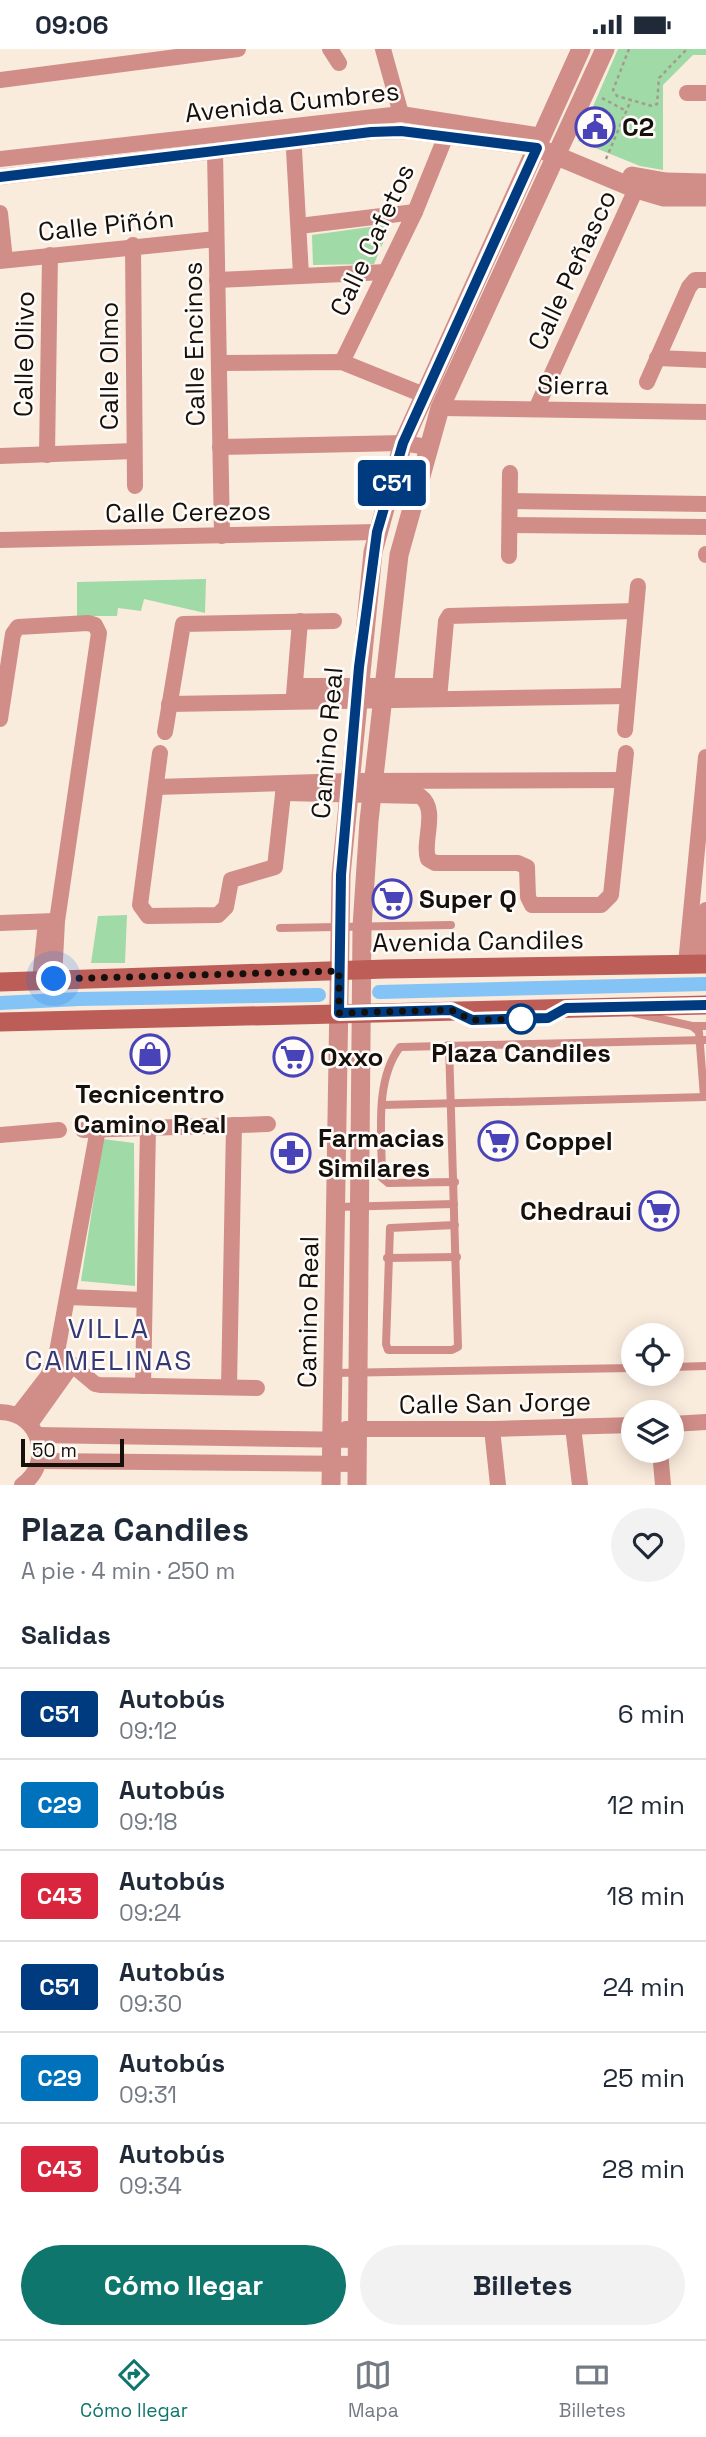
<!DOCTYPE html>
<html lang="es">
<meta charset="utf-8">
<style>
:root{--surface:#fff;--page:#f2f2f3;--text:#1f2937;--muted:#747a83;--line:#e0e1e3;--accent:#0f766e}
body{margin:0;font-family:"Space Grotesk",sans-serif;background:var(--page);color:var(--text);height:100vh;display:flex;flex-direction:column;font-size:26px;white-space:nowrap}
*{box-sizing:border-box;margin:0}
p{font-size:23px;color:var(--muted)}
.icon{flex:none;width:38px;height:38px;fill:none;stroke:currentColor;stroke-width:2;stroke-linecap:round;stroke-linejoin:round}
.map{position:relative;height:1436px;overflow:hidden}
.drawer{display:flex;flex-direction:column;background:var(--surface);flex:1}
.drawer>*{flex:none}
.badge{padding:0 14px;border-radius:5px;font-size:24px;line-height:46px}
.controls{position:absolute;left:621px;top:1274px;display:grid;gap:14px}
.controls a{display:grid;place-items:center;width:63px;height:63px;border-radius:50%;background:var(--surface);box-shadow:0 4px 18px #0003;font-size:35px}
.scale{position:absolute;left:21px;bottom:18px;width:103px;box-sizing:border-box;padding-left:7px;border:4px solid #15100b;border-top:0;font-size:19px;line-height:24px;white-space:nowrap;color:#15100b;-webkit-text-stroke:5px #fefbf8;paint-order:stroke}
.you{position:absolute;width:35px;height:35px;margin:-18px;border:5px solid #fff;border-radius:50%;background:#1a73e8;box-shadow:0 0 0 10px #1a73e833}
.map>.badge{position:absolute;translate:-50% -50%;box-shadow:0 0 0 4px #fff}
h2{padding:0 21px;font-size:26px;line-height:63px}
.round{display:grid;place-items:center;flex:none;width:74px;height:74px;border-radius:37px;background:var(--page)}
.headline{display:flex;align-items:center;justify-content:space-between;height:119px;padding:0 21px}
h1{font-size:33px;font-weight:800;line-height:52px}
.action{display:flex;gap:14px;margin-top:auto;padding:14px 21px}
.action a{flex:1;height:80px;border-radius:42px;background:var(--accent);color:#fff;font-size:28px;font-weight:800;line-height:80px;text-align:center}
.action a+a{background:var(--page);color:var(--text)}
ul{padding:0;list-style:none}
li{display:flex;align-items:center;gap:21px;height:91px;padding:0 21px;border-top:2px solid var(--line)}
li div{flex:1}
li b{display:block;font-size:26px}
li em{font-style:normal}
li .badge{min-width:77px;font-weight:700;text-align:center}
.status{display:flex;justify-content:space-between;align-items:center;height:49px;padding:0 35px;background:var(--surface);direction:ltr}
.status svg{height:19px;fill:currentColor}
.tab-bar{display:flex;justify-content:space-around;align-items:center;height:98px;border-top:2px solid var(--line);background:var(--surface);font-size:19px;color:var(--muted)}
.tab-bar a{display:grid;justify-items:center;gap:4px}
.tab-bar .on{color:var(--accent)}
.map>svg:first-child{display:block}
.green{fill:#9fdaa7}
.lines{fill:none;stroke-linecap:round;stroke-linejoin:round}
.canal{stroke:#83c3f5;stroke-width:14}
.path{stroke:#a59a8f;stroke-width:2.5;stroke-dasharray:3.5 3.5;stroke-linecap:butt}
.service{stroke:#d18e89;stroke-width:8}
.minor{stroke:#d18e89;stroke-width:16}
.tertiary{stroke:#d18e89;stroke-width:19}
.secondary{stroke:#bc5d58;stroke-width:19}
.line-casing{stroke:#fff;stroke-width:16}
.line{stroke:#003b80;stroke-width:10}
.walk{stroke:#15100b;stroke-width:7;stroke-dasharray:0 12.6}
.stop-dot{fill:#fff;stroke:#003b80;stroke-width:3.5}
.labels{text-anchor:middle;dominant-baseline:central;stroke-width:5;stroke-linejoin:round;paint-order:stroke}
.street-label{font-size:26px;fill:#15100b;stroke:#fefbf8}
.poi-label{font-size:26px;font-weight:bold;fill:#15100b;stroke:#fefbf8;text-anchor:start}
.stop-label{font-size:26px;font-weight:bold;fill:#15100b;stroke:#fefbf8}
.neighbourhood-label{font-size:28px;letter-spacing:2px;fill:#353874;stroke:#fefbf8}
</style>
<div class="status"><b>09:06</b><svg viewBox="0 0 49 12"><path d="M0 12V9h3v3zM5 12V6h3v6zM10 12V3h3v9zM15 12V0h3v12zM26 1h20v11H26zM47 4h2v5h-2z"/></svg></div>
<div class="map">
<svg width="706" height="1436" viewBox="0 0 706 1436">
<rect width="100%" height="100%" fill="#faecdd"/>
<g class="green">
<polygon points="618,0 706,0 706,6 693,6 663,36 663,121 640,117 578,92"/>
<polygon points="391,175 374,215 313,216 312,186"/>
<polygon points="206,530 205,564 144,550 141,562 118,559 117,567 77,567 77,533"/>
<polygon points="127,866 125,914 91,914 98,867"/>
<polygon points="103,1090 134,1094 135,1237 81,1232"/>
</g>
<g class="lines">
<g class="canal">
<polyline points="379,943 706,935"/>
<polyline points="0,954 79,950 319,946"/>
</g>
<g class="path">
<polyline points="629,0 613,41 617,47 652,57 657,55 659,29 687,0"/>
<polyline points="602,49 626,62"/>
<polyline points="606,110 631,51"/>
</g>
<g class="service">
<polyline points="280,879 451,876"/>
<polyline points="635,964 692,977 699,983 704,1048"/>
<polyline points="692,977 706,977"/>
<polyline points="449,996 458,1298 452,1301 388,1301 386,1295 390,1179 455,1176"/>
<polyline points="382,1056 706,1048"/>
<path d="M455 1133 388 1134 382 1129C382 1087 374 1032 400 998L706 991"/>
<polyline points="336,1158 454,1155"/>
<polyline points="387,1209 457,1208"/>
<polyline points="672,1318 706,1317"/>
<polyline points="333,1324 634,1319"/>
</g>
<g class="minor">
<polyline points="330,0 339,14"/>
<polyline points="383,0 401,65"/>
<polyline points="0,31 238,0"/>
<polyline points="687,44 706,44"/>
<polyline points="293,83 301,226"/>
<polyline points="215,102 222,487"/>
<polyline points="0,110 401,65 542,87"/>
<polyline points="0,128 371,83 402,82 537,99"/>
<polyline points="0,164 5,211"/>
<polyline points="299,177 415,163"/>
<polyline points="133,196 135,437"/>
<polyline points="0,212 216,190"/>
<polyline points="217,231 386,223"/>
<polyline points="657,309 706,311"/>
<polyline points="342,313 415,163 445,89"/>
<polyline points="219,314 342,313 424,346"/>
<polyline points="647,333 689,238 695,231 706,231"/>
<polyline points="440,359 706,363"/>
<polyline points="536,360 636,140"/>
<polyline points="220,398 403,394 427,398"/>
<polyline points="47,406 50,206"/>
<polyline points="0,407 134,402"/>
<polyline points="510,452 706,455"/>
<polyline points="510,476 706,478"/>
<polyline points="0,491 377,483"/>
<polyline points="706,506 706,505"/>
<polyline points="509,507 510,424"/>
<polyline points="295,637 440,637"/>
<polyline points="294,646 300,572"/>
<polyline points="439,650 446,572 449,567 635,562"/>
<polyline points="169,655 628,647"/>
<polyline points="0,670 13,585 18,578 88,574 95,576 99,584 57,872 54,930"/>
<polyline points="625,681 638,537"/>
<polyline points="165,683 183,575 334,572"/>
<polyline points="160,704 140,856 148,867 218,866 226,858 231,831 275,818 284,736"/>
<polyline points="156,738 349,732 623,731"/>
<path d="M283 744 420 747C439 760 422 792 428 810L435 814H518L527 818 528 848 532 856H601L611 846 626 704"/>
<polyline points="0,874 55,872"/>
<polyline points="686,915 706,708"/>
<polyline points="701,915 706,861"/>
<polyline points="40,931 46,873"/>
<polyline points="83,1081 268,1075"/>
<polyline points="0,1086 59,1081"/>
<polyline points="68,1248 144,1251"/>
<polyline points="57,1303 95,1335 100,1336 257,1339"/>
<polyline points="143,1337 148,1079"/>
<polyline points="229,1338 234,1076"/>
<path d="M0 1363C40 1363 54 1414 22 1436"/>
<polyline points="18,1366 48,1327 57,1303 98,1080"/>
<polyline points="30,1375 72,1316"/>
<polyline points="672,1375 706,1373"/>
<polyline points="573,1378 580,1436"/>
<polyline points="346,1380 492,1380 634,1376"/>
<polyline points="492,1380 498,1436"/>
<polyline points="37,1386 358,1391"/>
<polyline points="660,1402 663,1436"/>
<polyline points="40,1412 358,1415"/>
</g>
<g class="tertiary">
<polyline points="545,102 636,140 663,148 706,148"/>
<polyline points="632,127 666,133 706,134"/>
<polyline points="331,1436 341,826 373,503 403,394 581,0"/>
<polyline points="357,1436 362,878 369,772 399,506 440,359 605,0"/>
</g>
<g class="secondary">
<polyline points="0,933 386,920 706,915"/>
<polyline points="0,973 706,956"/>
</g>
</g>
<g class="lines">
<g class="line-casing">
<polyline id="line" points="0,128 371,83 401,82 537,99 403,394 377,483 359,618 341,826 339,964 451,961 472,971 505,970 548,969 566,959 706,956"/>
</g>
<use href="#line" class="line"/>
<polyline class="walk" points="54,930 339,922 339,964 451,961 472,971 527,970 521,970"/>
</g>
<defs>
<g id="civic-ring" transform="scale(2.0125)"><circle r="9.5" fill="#fefbf8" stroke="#4843b9" stroke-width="1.5"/><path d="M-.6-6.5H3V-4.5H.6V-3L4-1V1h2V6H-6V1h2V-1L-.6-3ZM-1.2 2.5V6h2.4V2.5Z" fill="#4843b9"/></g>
<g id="supermarket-ring" transform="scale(2.0125)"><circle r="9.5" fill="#fefbf8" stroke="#4843b9" stroke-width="1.5"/><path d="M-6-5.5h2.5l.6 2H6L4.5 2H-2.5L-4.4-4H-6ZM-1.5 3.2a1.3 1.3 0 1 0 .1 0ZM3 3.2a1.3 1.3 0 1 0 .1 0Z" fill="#4843b9"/></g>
<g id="shop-ring" transform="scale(2.0125)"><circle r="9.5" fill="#fefbf8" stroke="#4843b9" stroke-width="1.5"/><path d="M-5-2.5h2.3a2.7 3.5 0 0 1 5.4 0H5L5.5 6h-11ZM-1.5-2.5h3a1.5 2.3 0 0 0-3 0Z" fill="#4843b9"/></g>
<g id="pharmacy-ring" transform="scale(2.0125)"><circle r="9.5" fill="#fefbf8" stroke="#4843b9" stroke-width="1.5"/><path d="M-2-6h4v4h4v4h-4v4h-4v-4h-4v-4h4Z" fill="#4843b9"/></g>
</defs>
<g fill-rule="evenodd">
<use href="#civic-ring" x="595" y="78"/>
<use href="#supermarket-ring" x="392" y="850"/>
<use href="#shop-ring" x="150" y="1005"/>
<use href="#supermarket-ring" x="293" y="1008"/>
<use href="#supermarket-ring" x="498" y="1092"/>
<use href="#pharmacy-ring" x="291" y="1104"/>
<use href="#supermarket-ring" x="659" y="1162"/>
</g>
<circle class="stop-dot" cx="521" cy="970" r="14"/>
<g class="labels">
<g class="street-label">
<text transform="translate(292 53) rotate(-6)">Avenida Cumbres</text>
<text transform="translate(106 176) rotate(-6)">Calle Piñón</text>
<text transform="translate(372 191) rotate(-65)">Calle Cafetos</text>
<text transform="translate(572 221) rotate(-65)">Calle Peñasco</text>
<text transform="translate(194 295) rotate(-91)">Calle Encinos</text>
<text transform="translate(24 305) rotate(-89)">Calle Olivo</text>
<text transform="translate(109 317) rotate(-90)">Calle Olmo</text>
<text transform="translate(573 336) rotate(1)">Sierra</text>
<text transform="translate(188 463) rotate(-1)">Calle Cerezos</text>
<text transform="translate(327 694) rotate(-85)">Camino Real</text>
<text transform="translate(478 892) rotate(-1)">Avenida Candiles</text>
<text transform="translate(308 1263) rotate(-89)">Camino Real</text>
<text transform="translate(495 1354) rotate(-1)">Calle San Jorge</text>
</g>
<g class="poi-label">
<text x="622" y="78">C2</text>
<text x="419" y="850">Super Q</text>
<text x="320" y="1008">Oxxo</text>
<text x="150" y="1045" text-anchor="middle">Tecnicentro<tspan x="150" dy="30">Camino Real</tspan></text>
<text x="318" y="1089">Farmacias<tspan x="318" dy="30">Similares</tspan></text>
<text x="525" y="1092">Coppel</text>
<text x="632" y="1162" text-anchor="end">Chedraui</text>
</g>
<g class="stop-label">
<text x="521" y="1004">Plaza Candiles</text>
</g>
<g class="neighbourhood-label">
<text x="109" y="1279">VILLA<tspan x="109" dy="32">CAMELINAS</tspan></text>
</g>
</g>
</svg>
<div class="controls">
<a><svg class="icon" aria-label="locate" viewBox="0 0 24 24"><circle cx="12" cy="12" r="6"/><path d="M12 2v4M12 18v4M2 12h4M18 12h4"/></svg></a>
<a><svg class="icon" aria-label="layers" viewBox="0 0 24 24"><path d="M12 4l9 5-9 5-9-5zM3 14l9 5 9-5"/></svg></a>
</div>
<div class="scale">50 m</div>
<div class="you" style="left:54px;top:930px"></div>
<b class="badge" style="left:392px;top:434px;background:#003b80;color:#fff">C51</b>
</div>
<section class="drawer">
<div class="headline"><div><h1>Plaza Candiles</h1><p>A pie · 4 min · 250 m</p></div><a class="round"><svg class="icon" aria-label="heart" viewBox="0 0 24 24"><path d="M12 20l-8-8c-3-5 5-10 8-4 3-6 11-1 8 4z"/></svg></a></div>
<h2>Salidas</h2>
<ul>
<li><span class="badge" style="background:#003b80;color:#fff">C51</span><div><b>Autobús</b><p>09:12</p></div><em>6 min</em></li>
<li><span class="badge" style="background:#0072bc;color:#fff">C29</span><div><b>Autobús</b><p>09:18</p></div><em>12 min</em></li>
<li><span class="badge" style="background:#d7263d;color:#fff">C43</span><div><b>Autobús</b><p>09:24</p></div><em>18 min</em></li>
<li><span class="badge" style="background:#003b80;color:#fff">C51</span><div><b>Autobús</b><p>09:30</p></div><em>24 min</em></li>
<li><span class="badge" style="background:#0072bc;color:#fff">C29</span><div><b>Autobús</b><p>09:31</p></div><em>25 min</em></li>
<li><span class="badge" style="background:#d7263d;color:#fff">C43</span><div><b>Autobús</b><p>09:34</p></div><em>28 min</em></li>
</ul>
<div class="action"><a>Cómo llegar</a><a>Billetes</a></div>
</section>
<nav class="tab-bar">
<a class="on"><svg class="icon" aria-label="directions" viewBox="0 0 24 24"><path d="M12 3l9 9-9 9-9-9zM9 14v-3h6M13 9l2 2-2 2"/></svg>Cómo llegar</a>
<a><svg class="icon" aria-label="map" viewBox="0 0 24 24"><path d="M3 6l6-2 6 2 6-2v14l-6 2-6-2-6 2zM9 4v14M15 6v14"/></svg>Mapa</a>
<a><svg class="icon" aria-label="tickets" viewBox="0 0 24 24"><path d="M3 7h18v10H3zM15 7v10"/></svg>Billetes</a>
</nav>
